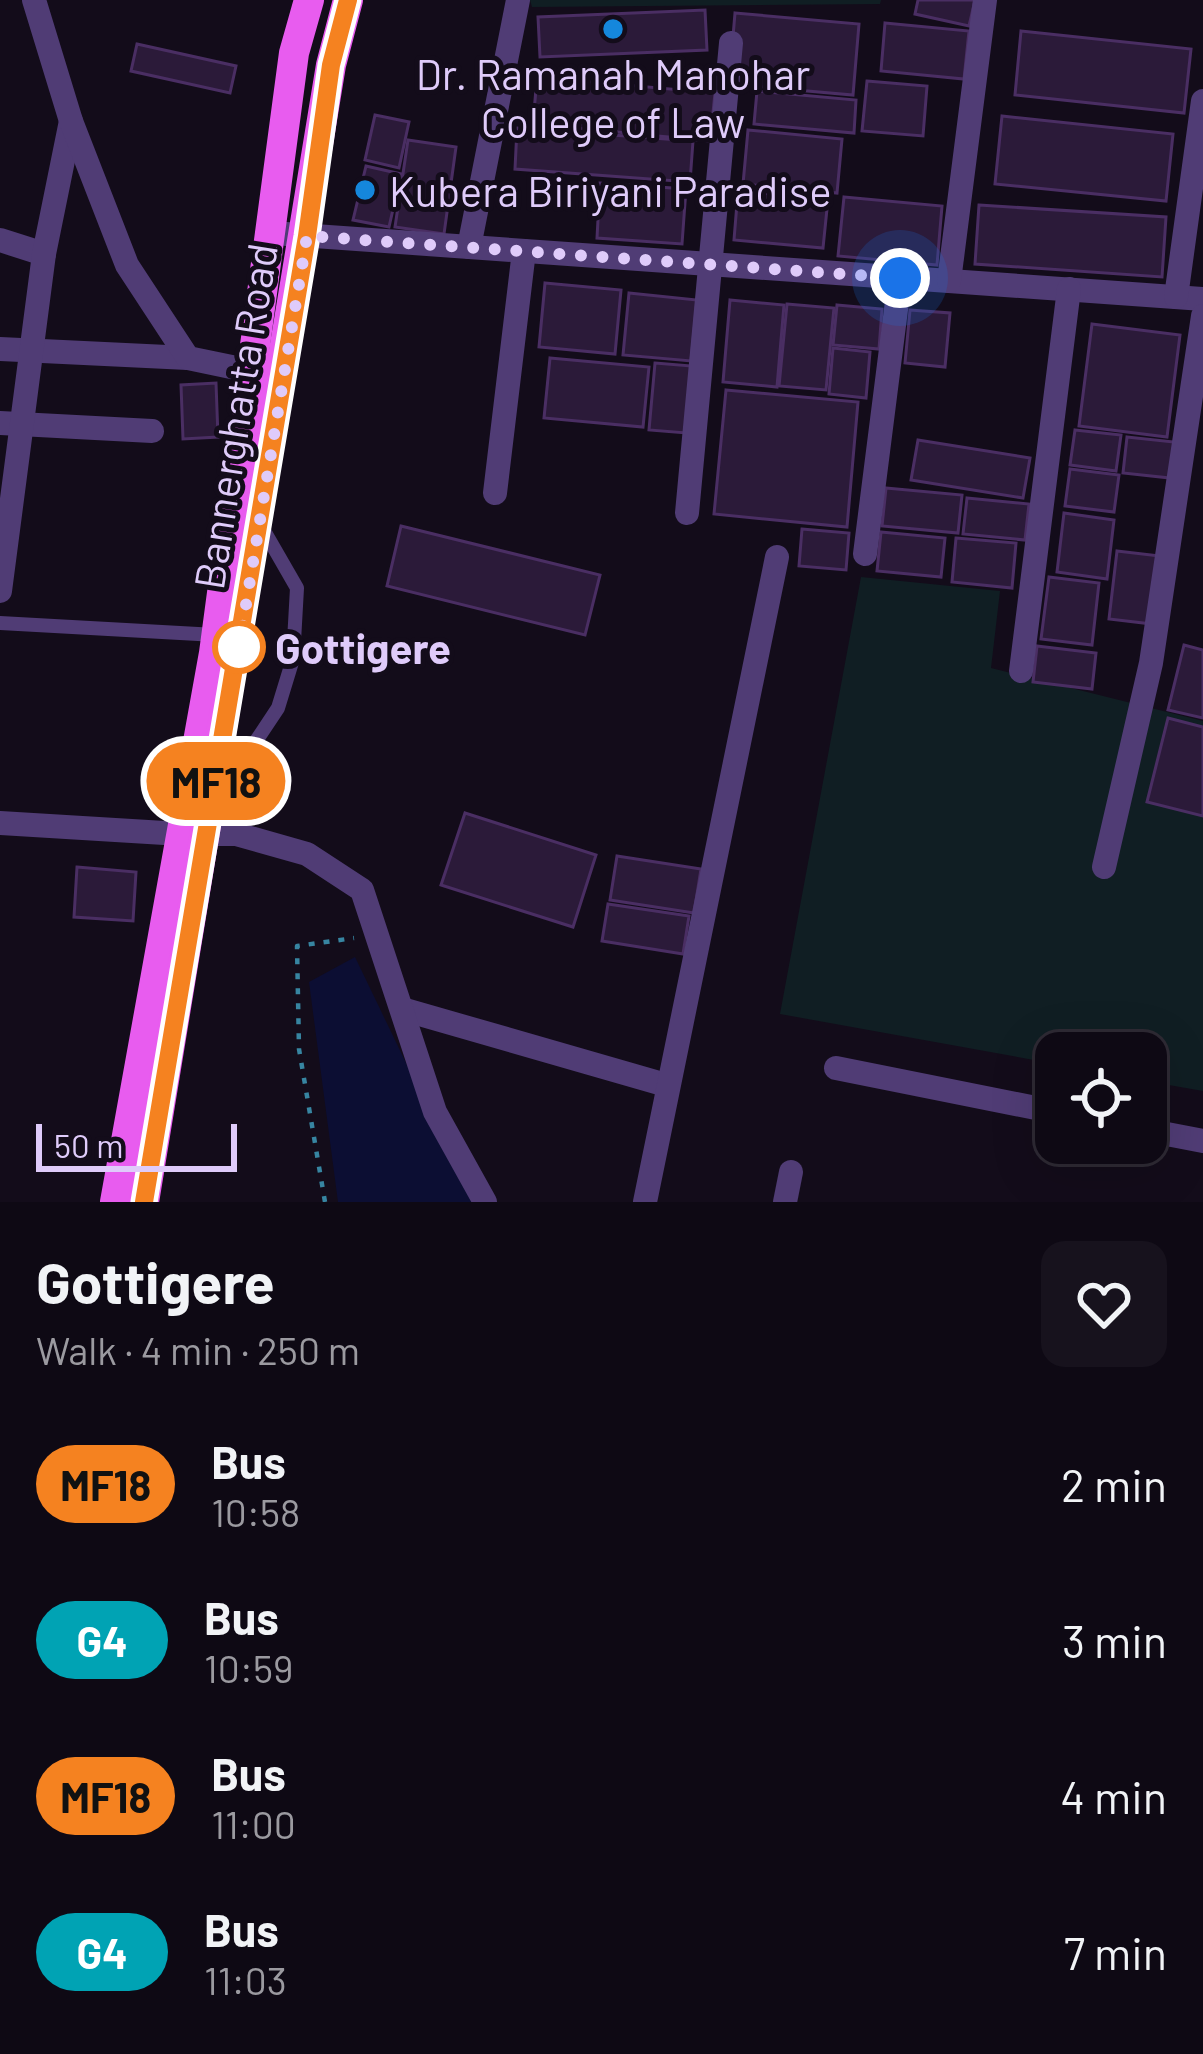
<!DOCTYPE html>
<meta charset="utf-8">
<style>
:root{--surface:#0e0914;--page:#17121d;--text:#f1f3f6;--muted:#9b9aa0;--line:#2e2a34}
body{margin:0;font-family:Barlow,sans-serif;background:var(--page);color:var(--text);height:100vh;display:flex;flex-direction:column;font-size:45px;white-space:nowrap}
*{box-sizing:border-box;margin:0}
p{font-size:39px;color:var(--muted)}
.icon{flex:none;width:66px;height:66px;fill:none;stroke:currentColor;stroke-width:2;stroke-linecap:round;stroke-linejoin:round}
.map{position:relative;height:1202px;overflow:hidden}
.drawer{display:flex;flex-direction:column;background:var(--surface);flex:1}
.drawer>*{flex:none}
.badge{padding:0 24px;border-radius:39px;font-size:42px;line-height:78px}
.fabs{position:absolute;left:1035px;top:1032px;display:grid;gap:24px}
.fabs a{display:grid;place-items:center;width:132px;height:132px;border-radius:24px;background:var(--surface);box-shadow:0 12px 48px #0002,0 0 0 3px var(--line);font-size:60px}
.scale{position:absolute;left:36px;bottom:30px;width:201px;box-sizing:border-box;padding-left:12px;border:6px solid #dfcbfa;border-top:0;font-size:33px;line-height:42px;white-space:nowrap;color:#dfcbfa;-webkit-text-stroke:9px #130c1a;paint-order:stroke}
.you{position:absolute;width:60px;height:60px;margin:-30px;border:9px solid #fff;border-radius:50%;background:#1a73e8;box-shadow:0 0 0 18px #1a73e833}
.map>.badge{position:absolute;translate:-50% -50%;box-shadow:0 0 0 6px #fff}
.round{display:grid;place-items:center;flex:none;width:126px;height:126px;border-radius:24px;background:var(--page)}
.summary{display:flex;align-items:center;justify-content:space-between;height:204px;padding:0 36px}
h1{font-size:57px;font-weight:700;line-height:90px}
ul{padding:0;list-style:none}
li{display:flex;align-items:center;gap:36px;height:156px;padding:0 36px}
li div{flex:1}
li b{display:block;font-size:45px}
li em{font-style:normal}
li .badge{min-width:132px;font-weight:700;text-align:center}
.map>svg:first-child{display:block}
.green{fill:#101e23}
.water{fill:#0c0e33}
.building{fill:#2b1a39;stroke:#4a2e63;stroke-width:3}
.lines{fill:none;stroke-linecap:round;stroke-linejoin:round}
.path{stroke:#3785a1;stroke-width:4.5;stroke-dasharray:6 9;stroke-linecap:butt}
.service{stroke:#503c75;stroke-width:14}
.minor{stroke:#503c75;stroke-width:24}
.tertiary{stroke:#503c75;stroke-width:24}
.primary{stroke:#e85cef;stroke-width:30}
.line-casing{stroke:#fff;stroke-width:27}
.line{stroke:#f58220;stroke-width:18}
.walk{stroke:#dfcbfa;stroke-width:12;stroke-dasharray:0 21.6}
.poi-dot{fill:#1587dc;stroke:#130c1a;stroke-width:4.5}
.stop-dot{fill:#fff;stroke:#f58220;stroke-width:6}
.labels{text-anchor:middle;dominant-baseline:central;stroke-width:10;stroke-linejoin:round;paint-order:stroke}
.poi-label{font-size:42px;fill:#dfcbfa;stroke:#130c1a}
.street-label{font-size:42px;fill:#dfcbfa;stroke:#130c1a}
.stop-label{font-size:42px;font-weight:bold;fill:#dfcbfa;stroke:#130c1a;text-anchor:start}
</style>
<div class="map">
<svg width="1203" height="1202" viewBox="0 0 1203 1202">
<rect width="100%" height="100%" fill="#130c1a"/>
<g class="green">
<polygon points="530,0 881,0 880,4 532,7"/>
<polygon points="861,577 1000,591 991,668 1203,721 1203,1091 1146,1081 1146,1053 1056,1053 1056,1064 780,1014"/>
</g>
<polygon class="water" points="355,957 473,1202 338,1202 309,982"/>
<g class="building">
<polygon points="918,0 975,0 969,26 915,14"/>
<polygon points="705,10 707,50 540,57 538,17"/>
<polygon points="735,13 859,24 853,95 729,84"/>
<polygon points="885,23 969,31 964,79 881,71"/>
<polygon points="1021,31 1191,49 1184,113 1015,95"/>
<polygon points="137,44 236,66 230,93 131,71"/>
<polygon points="537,77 715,93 710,141 533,124"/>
<polygon points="867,81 927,86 923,136 862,131"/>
<polygon points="757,91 856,100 854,133 754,124"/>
<polygon points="375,115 409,122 399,168 365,160"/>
<polygon points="1002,116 1173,134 1166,201 995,184"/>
<polygon points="517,128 693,141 690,182 515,169"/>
<polygon points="748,130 842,139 837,193 743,184"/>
<polygon points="408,140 456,147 444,234 395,227"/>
<polygon points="366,166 401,174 389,227 353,220"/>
<polygon points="600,183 686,189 682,244 597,238"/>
<polygon points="738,191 828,199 823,248 734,240"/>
<polygon points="844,197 942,206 937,265 838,256"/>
<polygon points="979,205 1166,217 1162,277 975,264"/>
<polygon points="545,283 621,290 615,354 539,347"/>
<polygon points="629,293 697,300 691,361 623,355"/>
<polygon points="730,300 784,305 777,387 723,382"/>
<polygon points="787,304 834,308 826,390 779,386"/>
<polygon points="837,305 882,309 879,349 833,345"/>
<polygon points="910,310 950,313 945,367 905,363"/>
<polygon points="1092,324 1180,335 1167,437 1079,426"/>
<polygon points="833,348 870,352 866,398 829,394"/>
<polygon points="550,358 649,367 643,427 544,418"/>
<polygon points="655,363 692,366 686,433 649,430"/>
<polygon points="216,383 218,437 183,439 181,385"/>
<polygon points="726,390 858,402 847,527 714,514"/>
<polygon points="1075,430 1121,435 1116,471 1070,465"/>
<polygon points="1127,437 1174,442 1170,478 1123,473"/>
<polygon points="918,440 1030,458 1023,498 911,480"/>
<polygon points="1070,469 1119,475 1114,512 1065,506"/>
<polygon points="886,488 962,495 958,533 882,526"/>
<polygon points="967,498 1029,504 1025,540 963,534"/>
<polygon points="1064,513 1114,520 1107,579 1057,572"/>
<polygon points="401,526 600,575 585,635 387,586"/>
<polygon points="802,529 849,533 846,570 799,566"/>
<polygon points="881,532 945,538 941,577 877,571"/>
<polygon points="956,538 1016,543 1012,588 952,582"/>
<polygon points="1117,551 1160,556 1152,624 1109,619"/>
<polygon points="1049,577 1099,583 1092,645 1041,639"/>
<polygon points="1184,645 1203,650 1203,718 1168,710"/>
<polygon points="1037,646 1096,653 1092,689 1033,682"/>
<polygon points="1168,718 1203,727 1203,816 1147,802"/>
<polygon points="465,813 596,855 573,927 441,885"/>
<polygon points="617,856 701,869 694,913 610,900"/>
<polygon points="77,867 136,872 133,921 74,917"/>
<polygon points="608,904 689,916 683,954 602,941"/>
</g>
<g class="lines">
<polyline class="path" points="325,1202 299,1049 297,946 354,938"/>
<g class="service">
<polyline points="0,623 216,635"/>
<polyline points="218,774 254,744 278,708 293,659 297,588 259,522"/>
</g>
<g class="minor">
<polyline points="286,234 1203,299"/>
<polyline points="0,240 44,254"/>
<polyline points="469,247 518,0"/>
<polyline points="949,281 985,0"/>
<polyline points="1176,297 1203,101"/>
<polyline points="0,349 188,358"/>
<polyline points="0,423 152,431"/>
<polyline points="495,493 524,251"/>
<polyline points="687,513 731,43"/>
<polyline points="865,554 900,278"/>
<polyline points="0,591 44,254 71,121"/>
<polyline points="1021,671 1069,289"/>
<polyline points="0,823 181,834"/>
<polyline points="1104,867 1151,663 1203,316"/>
<polyline points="402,1009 666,1085"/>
<polyline points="836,1068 1056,1112"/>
<polyline points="1146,1130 1203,1141"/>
<polyline points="645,1202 777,557"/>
<polyline points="785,1202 791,1172"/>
</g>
<g class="tertiary">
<polyline points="34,0 71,121 127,265 188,358 265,374"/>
<polyline points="187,834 236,834 307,854 362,890 435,1112 485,1202"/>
</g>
<g class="primary">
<polyline points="115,1202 214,653 294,53 309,0"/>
<polyline points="144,1202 331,65 348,0"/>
</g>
</g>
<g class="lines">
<g class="line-casing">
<polyline id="line" points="144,1202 307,236 331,65 348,0"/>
</g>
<use href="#line" class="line"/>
<polyline class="walk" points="239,647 307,236 900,278"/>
</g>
<g class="poi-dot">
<circle cx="613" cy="29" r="12"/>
<circle cx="365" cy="190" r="12"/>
</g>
<circle class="stop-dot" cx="239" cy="647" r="24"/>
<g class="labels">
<g class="poi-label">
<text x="613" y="73">Dr. Ramanah Manohar<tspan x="613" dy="48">College of Law</tspan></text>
<text x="389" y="190" text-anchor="start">Kubera Biriyani Paradise</text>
</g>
<g class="street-label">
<text transform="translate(234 416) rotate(-81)">Bannerghatta Road</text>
</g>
<g class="stop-label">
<text x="275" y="647">Gottigere</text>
</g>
</g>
</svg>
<div class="fabs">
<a><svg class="icon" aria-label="locate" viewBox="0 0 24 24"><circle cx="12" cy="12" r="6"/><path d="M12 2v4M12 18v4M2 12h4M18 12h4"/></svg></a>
</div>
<div class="scale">50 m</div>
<div class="you" style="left:900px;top:278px"></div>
<b class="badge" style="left:216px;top:781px;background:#f58220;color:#111">MF18</b>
</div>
<section class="drawer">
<div class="summary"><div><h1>Gottigere</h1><p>Walk · 4 min · 250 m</p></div><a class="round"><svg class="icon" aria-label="heart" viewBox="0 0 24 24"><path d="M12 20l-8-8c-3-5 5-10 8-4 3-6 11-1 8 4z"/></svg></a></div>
<ul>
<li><span class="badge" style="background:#f58220;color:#111">MF18</span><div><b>Bus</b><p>10:58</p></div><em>2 min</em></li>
<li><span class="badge" style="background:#00a3b4;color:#fff">G4</span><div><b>Bus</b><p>10:59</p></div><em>3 min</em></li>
<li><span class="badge" style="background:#f58220;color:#111">MF18</span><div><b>Bus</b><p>11:00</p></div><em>4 min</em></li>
<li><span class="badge" style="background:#00a3b4;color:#fff">G4</span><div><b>Bus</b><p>11:03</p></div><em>7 min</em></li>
</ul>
</section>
